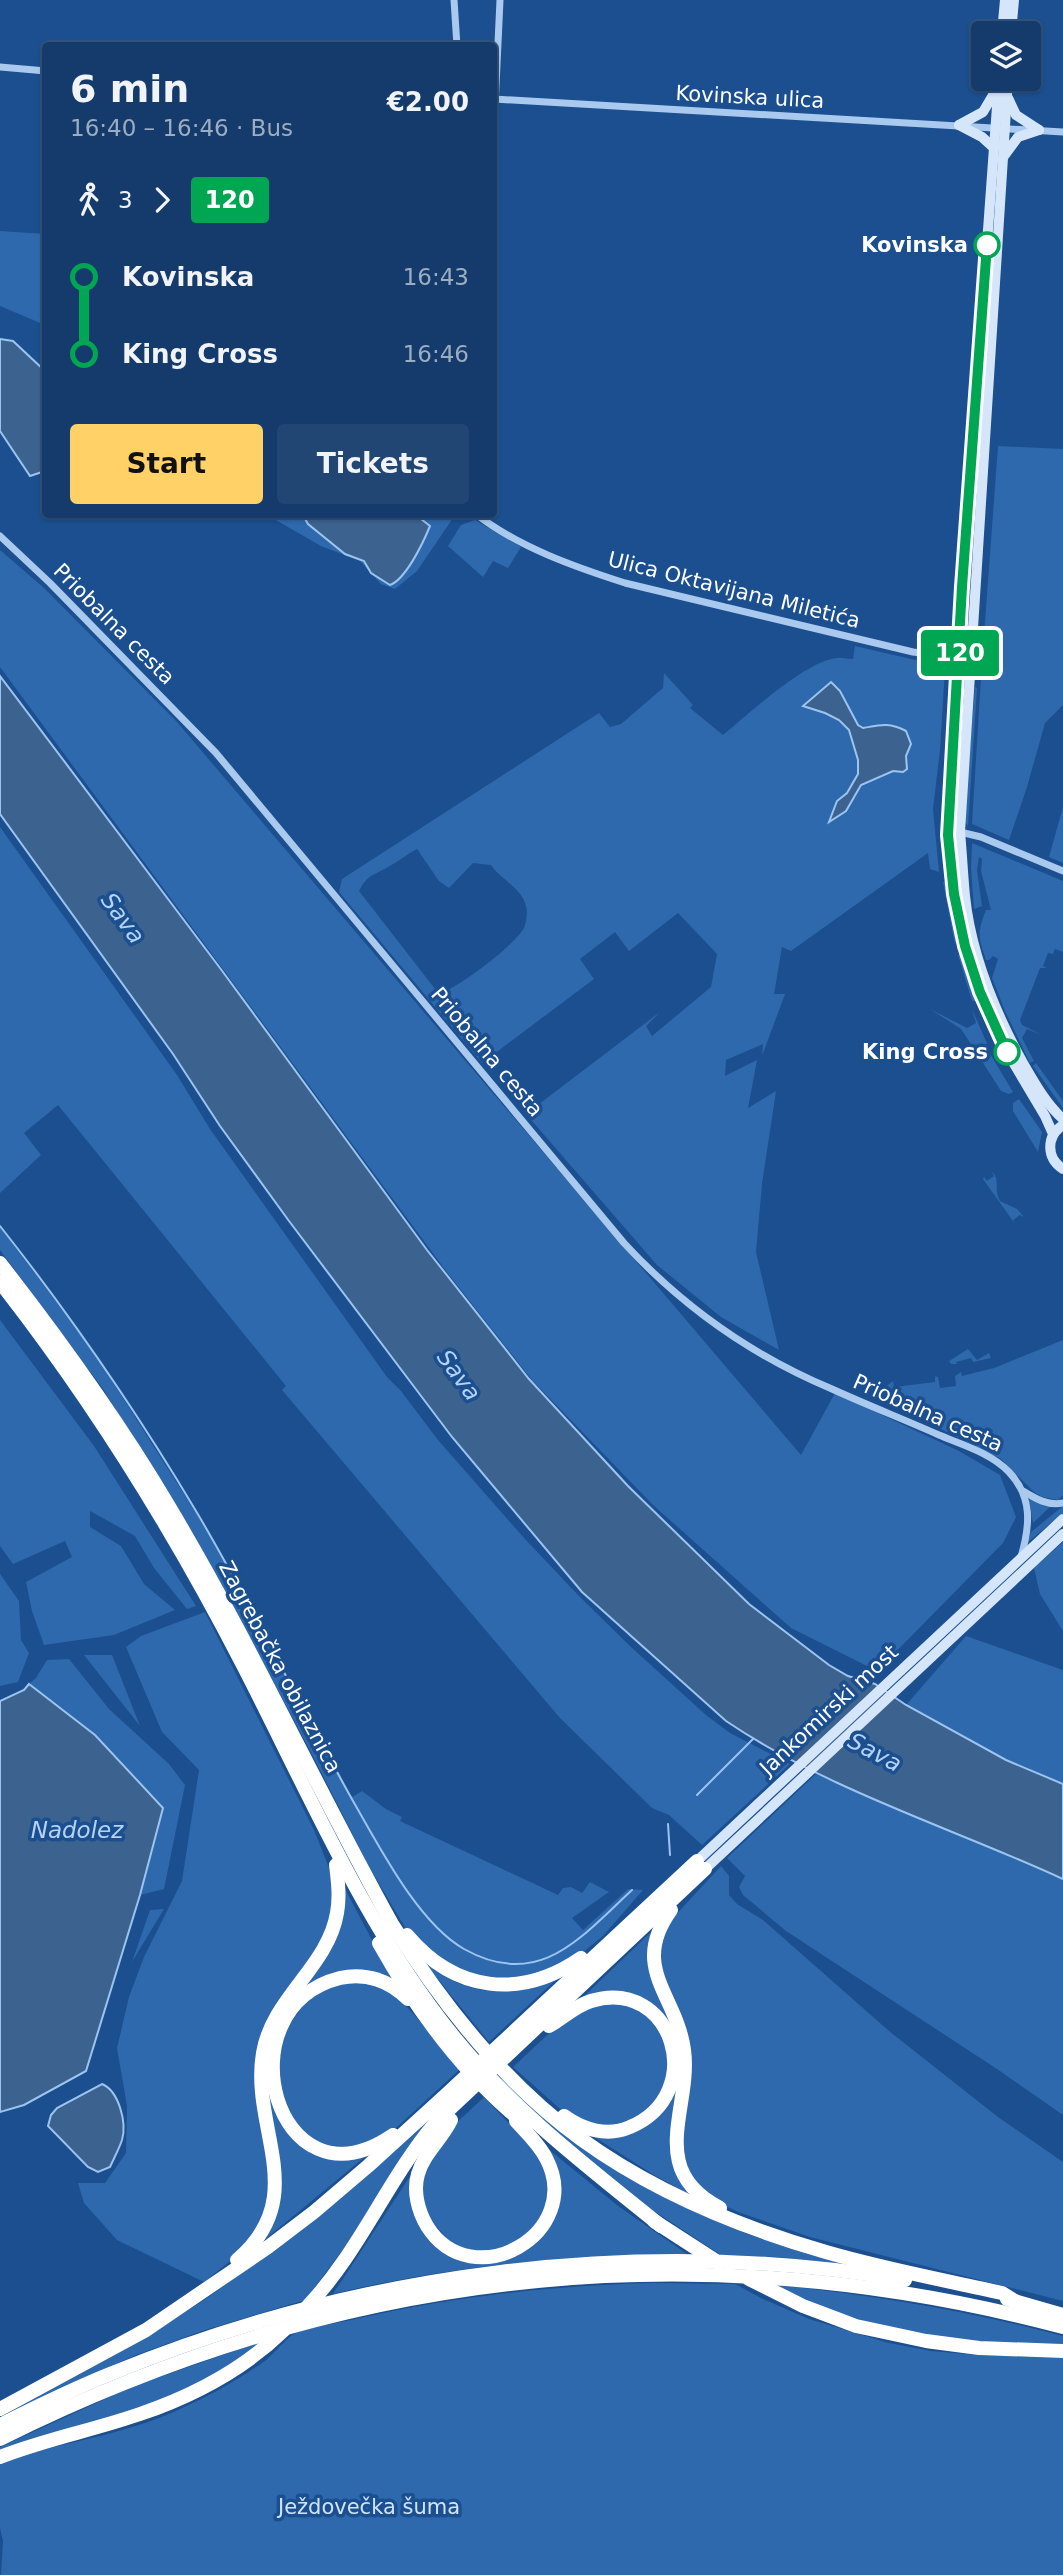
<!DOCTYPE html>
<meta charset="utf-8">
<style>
:root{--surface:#143b6b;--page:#214673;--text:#f1f3f6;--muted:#9dadc1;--line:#33557e;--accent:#ffd166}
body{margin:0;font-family:"DejaVu Sans",sans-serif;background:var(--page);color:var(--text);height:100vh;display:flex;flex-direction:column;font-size:26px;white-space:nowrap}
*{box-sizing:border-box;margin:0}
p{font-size:23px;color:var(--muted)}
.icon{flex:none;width:38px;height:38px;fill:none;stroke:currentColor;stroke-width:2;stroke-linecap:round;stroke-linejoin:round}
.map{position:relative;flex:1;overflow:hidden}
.details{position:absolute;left:42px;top:42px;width:455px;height:476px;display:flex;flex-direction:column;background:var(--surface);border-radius:7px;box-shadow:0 2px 5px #0004,0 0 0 2px var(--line)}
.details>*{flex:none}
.badge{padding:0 14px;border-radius:5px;font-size:24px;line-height:46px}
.buttons{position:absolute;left:971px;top:21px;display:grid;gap:14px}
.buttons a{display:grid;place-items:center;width:70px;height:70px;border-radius:7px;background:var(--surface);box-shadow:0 2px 5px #0004,0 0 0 2px var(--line);font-size:35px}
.map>.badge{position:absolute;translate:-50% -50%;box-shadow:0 0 0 4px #fff}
.legs{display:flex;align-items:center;gap:10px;height:77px;padding:0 28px;font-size:23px}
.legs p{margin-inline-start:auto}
.overview{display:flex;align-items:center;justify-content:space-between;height:119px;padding:0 28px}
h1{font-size:38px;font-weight:700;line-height:52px}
.button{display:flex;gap:14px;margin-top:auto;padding:14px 28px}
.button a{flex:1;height:80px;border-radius:7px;background:var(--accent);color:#111;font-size:28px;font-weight:700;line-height:80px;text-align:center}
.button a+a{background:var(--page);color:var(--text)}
ul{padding:0 28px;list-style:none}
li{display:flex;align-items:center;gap:24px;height:77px;font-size:26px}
li i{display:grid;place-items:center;width:10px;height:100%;margin:0 9px;background:currentColor}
li i::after{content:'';width:18px;height:18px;margin:-9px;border:5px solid;border-radius:50%;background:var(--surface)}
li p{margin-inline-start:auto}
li:first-child i{background:linear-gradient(#0000 50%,currentColor 0)}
li:last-child i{background:linear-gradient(currentColor 50%,#0000 0)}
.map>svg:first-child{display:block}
.green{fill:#2e69ad;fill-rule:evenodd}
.water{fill:#3c6290;stroke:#9cc4f0;stroke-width:2}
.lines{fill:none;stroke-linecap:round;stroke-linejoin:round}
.stream{stroke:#9cc4f0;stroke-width:2}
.minor{stroke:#a9c9ee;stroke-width:7}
.secondary{stroke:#d6e6fa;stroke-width:10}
.motorway{stroke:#fff;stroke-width:14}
.line-1-casing{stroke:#fff;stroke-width:16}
.line-1{stroke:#00a651;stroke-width:10}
.stop-1-dot{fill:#fff;stroke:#00a651;stroke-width:3.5}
.labels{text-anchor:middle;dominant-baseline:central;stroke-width:7;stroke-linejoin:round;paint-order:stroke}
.street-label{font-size:21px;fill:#fff;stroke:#1b4f8f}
.stop-label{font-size:21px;font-weight:bold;fill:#fff;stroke:#1b4f8f;text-anchor:end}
.park-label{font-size:21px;fill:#cfe3fa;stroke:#1b4f8f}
.water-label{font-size:23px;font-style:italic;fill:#b5d3f5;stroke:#1b4f8f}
</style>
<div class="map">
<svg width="1063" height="2575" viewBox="0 0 1063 2575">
<rect width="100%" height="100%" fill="#1b4f8f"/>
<g class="green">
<polygon points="0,231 45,234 45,325 0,306"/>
<polygon points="998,446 1063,449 1063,705 1045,723 1027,787 1009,840 972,824 981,678 985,673 993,673 993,671 985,669 995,668 996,659 986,657 987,654 996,655 996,653 983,649"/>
<polygon points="449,514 451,521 417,571 395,589 381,584 360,561 321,546 267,515"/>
<polygon points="475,520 521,547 508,568 493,561 483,577 448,546 461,525"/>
<polygon points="0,550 44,588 177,722 801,1455 835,1393 959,1451 1000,1475 1016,1517 1003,1543 877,1671 791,1628 653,1505 532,1380 446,1271 0,667"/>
<path d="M855 646 941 666 945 669 940 750 933 809 939 872 930 869 928 853 791 951 782 947 774 994H785L762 1056 763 1044 726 1060 725 1076 757 1060 748 1108 776 1091 762 1184 756 1252 779 1350 721 1317 657 1265 526 1114 660 1012 646 1026 652 1036 711 987 717 954 678 913 629 951 615 932 580 959 594 979 482 1063 339 892 342 879 599 713 610 727 621 724 663 688 664 673 693 705 690 708 723 735C747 715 807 660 837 658 842 657 848 659 853 659ZM417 849 439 881 449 888 473 863 491 865C501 880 522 888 526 906 528 911 526 924 524 928 512 948 459 987 439 994L359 891C367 875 374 875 388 867 398 862 407 854 417 849Z"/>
<polygon points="975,687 977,688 968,826 964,821"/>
<polygon points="1063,807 1063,863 1049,857"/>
<polygon points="0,827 177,1075 210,1129 387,1377 401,1391 438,1440 525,1539 578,1595 631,1647 706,1715 730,1733 790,1764 702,1845 669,1815 652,1808 560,1718 282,1390 286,1386 58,1105 24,1133 41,1155 0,1193"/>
<path d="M972 843 1063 881V952L1055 949 1053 954 1048 953 1043 966 1047 968H1040L1020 1020 1022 1025 1042 1035 1027 1029 1022 1038 1034 1061 1030 1063 1005 1011 992 978 998 959 993 956 989 960H986C978 936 977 933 986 910H991L981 871 982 859 979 857 977 870 982 906 974 909 971 868Z"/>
<polygon points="943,882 946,882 956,941 955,945"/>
<polygon points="960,954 963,956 977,1001 972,1001 958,955"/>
<polygon points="930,1009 967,1028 976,1023 972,1009 989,1048 978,1055 961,1029"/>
<polygon points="989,1052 1013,1092 1009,1094 1001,1091 980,1058"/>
<polygon points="1036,1063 1063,1101 1063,1108 1033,1066"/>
<polygon points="1019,1099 1042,1132 1038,1152 1013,1111 1013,1103"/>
<path d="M992 1172C1001 1179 993 1191 1000 1201L1017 1209 1024 1217 1020 1215 1013 1220 1015 1224 983 1179 984 1177 987 1181 994 1176Z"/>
<polygon points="0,1227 95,1354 208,1532 352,1797 362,1791 386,1809 402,1817 400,1821 558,1895 563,1888 571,1887 582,1893 590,1882 609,1892 572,1918 583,1930 628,1889 643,1890 603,1936 587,1949 565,1964 526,1979 468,1976 409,1934 369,1867 313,1756 196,1538 103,1389 0,1250"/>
<polygon points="0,1320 94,1446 196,1606 187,1609 154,1568 135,1536 90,1511 90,1527 121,1546 144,1584 175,1610 114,1635 44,1645 32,1611 26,1582 72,1557 65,1541 13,1564 0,1546"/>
<polygon points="1063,1340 1063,1495 1058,1500 1043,1497 1035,1493 1001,1459 915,1416 915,1409 887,1402 883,1395 884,1388 893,1381 894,1387 935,1382 935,1376 938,1377 940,1388 956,1386 955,1376 961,1372 962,1376 994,1368"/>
<polygon points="968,1349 977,1360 989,1353 991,1358 973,1362 971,1358 956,1362 957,1364 951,1364 949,1361"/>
<polygon points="1030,1499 1051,1506 1033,1523 1029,1500"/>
<polygon points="1063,1506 1063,1513 1028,1542 1031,1532"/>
<polygon points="1063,1542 1063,1631 1040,1594 1034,1568"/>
<polygon points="0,1574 19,1601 21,1640 29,1653 18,1682 0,1686"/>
<polygon points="205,1612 314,1830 329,1868 332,1886 332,1906 327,1925 318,1947 262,2032 271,2182 262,2222 239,2254 204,2282 117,2240 84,2203 78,2183 105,2183 126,2153 127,2106 117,2048 129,1997 144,1957 182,1881 199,1770 162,1732 126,1647 141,1636"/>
<polygon points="966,1636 1063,1670 1063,1784 1006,1760 906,1705"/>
<polygon points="84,1655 112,1655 140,1726"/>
<polygon points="69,1659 109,1709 169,1764 185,1785 164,1889 140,1895 163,1808 95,1735 29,1684 36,1678 47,1660"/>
<polygon points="816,1774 1063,1879 1063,2115 997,2069 786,1931 743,1895 739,1887 745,1876 727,1858"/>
<polygon points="721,1866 729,1876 729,1895 737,1904 763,1920 889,2031 998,2117 1063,2162 1063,2301 810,2237 741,2213 723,2205 701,2189 690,2173 681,2147 690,2078 662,1981 660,1941 671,1920"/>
<polygon points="342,1883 395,1984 326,1978 273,2034 324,1959"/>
<polygon points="164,1909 132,1962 150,1910"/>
<path d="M651 1932C642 1973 663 2004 678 2041 689 2098 646 2151 698 2199L654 2175 588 2133C711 2158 701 1972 597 1995 591 1996 583 2000 578 2002Z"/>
<path d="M424 1962C477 2001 502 1995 560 1976L489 2042Z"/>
<path d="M351 1982C362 1982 373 1984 384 1989 406 1998 442 2050 459 2070L397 2127 382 2137 359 2147 322 2145 291 2122 276 2073 287 2028 306 2002 326 1989Z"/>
<polygon points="623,2002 654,2020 671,2060 660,2101 626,2124 599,2127 568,2116 513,2067 559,2024 586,2006"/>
<polygon points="501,2078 698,2213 747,2234 846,2264 776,2257 721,2255 619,2188 499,2080"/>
<path d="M269 2091C280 2136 317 2169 366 2156L257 2246 269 2230Z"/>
<polygon points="452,2096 408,2147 345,2247 305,2300 205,2330 136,2355 11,2411 131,2346 204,2300 261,2259"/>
<polygon points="484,2097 537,2153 546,2177 548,2195 546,2208 527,2237 487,2253 454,2247 424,2212 422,2176 451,2128"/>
<path d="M541 2143 618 2206 687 2254C567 2255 449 2266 333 2294L422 2158 417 2167 428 2236 497 2261 519 2254 533 2245 544 2233 555 2205Z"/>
<path d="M650 2283 735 2284 761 2298 809 2319 889 2343 931 2351 977 2355 1063 2358V2575H1L3 2541 0 2528V2462C58 2443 124 2435 178 2410 209 2396 238 2380 266 2360 276 2352 286 2337 298 2332 317 2325 340 2323 360 2318 456 2296 552 2286 650 2283Z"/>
<path d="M775 2285C873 2295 968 2311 1063 2336V2344C1015 2342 965 2344 918 2334 867 2324 821 2308 775 2285Z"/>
<polygon points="265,2340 216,2375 157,2403 0,2453 0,2447 134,2386"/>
</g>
<g class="water">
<polygon points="0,339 13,341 45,371 45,471 30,476 0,431"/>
<path d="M303 515H416L430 526C423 543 406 579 390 585L371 573 364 561 345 554 308 524Z"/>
<path d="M0 676 220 968 427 1250 529 1379 628 1486 749 1604 829 1665 848 1676 875 1684 906 1705 1006 1760 1063 1784V1879C950 1827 830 1791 726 1721L582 1592 452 1437 289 1221 220 1126 173 1054 0 814Z"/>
<path d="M831 682 840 691 858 725 863 728C880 725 889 722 906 731L911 744 906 756 907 769 903 772 893 771 861 785 846 811 829 822 837 801 847 793 858 774V760L849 730 839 720 825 713 803 706Z"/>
<polygon points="29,1684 95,1735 163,1808 140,1895 86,2071 24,2105 0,2112 0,1701 24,1690"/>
<path d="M102 2084C119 2091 127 2123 122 2140 119 2149 114 2158 110 2167L98 2172 88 2167 48 2126 51 2115 57 2108Z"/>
</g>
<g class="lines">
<g class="stream">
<path d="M0 1226C71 1316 137 1412 196 1511 252 1605 299 1705 353 1801 379 1846 418 1923 464 1949 539 1991 580 1938 632 1890"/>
<polyline points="697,1795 753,1739"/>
<polyline points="668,1824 670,1855"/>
</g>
<g class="minor">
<polyline points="454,0 457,46"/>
<polyline points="0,67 46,71"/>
<polyline points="494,99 1063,132"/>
<polyline points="494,129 500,0"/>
<path d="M476 514C518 547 575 567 625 583L913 652 996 663"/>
<path d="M0 536 50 583 216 753 624 1243C682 1306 753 1356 832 1389 867 1405 903 1419 939 1435 963 1445 991 1453 1009 1472 1033 1497 1030 1526 1021 1557"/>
<polyline points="960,832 981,837 1063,871"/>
<path d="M1023 1491C1036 1499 1048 1506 1063 1503"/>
</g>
<g class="secondary">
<polyline points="1002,33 1005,0"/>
<polyline points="1011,33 1014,0"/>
<polyline points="999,79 962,587 948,835 958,914 972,969 1001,1042 1045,1116 1053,1134"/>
<path d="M1008 79 960 832C962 853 963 875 965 896 971 954 995 1012 1023 1063 1034 1082 1046 1104 1063 1119"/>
<polyline points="1008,98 1016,115 1039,130"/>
<polyline points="959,125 983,112 996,90"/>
<polyline points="959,125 982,137 994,148"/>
<polyline points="1004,156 1018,137 1039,130"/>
<path d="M1063 1125C1046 1136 1046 1158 1063 1169"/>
<polyline points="697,1861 1063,1519"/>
<polyline points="705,1869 1063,1534"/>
</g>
<g class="motorway">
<path d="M0 1263C60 1340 117 1419 167 1503 249 1640 315 1785 392 1924 442 2004 504 2083 581 2139 654 2192 739 2227 826 2252 884 2269 944 2280 1002 2293L1015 2301"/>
<path d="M0 1282C94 1402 174 1531 244 1667 308 1791 366 1929 454 2037 514 2111 588 2167 661 2226"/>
<path d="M671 1910C629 1968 677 1995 684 2050 692 2108 645 2169 720 2208"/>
<path d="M407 1935C455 1992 520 2000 581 1958"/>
<path d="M379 1943C417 2011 465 2076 526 2125"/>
<path d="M549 2026C563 2018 575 2006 591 2001 673 1976 709 2094 630 2127 608 2137 583 2130 564 2116"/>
<path d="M451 2120C442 2139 424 2153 418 2174 413 2191 418 2211 427 2226 472 2298 586 2233 546 2158 539 2144 527 2133 516 2121"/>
<path d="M393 2135C275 2216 220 2008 340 1978 366 1972 390 1981 408 1999"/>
<polyline points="654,2221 719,2263"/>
<path d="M237 2260C312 2196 250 2128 263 2053 272 1998 328 1967 337 1913 340 1897 338 1881 336 1865"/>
<polyline points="749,2279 803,2306 856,2326 926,2341 979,2348 1063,2351"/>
<polyline points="1007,2299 1063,2315"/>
<path d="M306 2308C359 2253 387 2180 436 2122L705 1869"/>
<polyline points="0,2409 146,2330 268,2247 314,2212 368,2166 447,2094 697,1861"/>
<path d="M0 2425C36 2407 73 2389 110 2374 358 2272 639 2235 905 2280"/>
<path d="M0 2439C341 2269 694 2229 1063 2327"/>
<path d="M0 2457C46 2439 94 2430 140 2414 193 2396 244 2369 284 2330"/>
</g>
</g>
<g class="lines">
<g class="line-1-casing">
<polyline id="line-1" points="987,245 962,587 948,835 954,894 965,946 980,992 1007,1052"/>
</g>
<use href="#line-1" class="line-1"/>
</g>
<g class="stop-1-dot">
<circle cx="987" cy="245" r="12"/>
<circle cx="1007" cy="1052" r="12"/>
</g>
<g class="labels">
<g class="street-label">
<text transform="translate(750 97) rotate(3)">Kovinska ulica</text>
<text transform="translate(734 590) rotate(14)">Ulica Oktavijana Miletića</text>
<text transform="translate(114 624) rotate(45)">Priobalna cesta</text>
<text transform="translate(487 1052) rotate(50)">Priobalna cesta</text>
<text transform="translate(928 1413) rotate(24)">Priobalna cesta</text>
<text transform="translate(280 1667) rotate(62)">Zagrebačka obilaznica</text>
<text transform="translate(829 1710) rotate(-43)">Jankomirski most</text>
</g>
<g class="stop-label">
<text x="968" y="245">Kovinska</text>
<text x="988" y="1052">King Cross</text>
</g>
<g class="park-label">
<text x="369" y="2507">Ježdovečka šuma</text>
</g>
<g class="water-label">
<text transform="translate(123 918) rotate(54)">Sava</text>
<text transform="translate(459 1375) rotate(54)">Sava</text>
<text transform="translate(875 1752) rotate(28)">Sava</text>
<text x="77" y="1830">Nadolez</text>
</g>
</g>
</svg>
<div class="buttons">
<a><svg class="icon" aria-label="layers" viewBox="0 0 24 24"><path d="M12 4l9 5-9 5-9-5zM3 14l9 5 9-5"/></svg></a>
</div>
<b class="badge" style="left:960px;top:653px;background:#00a651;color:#fff">120</b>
<section class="details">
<div class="overview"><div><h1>6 min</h1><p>16:40 – 16:46 · Bus</p></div><b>€2.00</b></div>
<div class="legs"><svg class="icon" aria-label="walk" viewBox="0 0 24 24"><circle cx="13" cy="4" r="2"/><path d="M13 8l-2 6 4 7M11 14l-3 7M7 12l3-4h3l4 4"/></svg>3<svg class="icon" aria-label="forward" viewBox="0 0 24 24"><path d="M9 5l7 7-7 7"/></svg><b class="badge" style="background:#00a651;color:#fff">120</b></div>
<ul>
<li><i style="color:#00a651"></i><b>Kovinska</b><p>16:43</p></li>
<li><i style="color:#00a651"></i><b>King Cross</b><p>16:46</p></li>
</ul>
<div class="button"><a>Start</a><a>Tickets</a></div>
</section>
</div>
